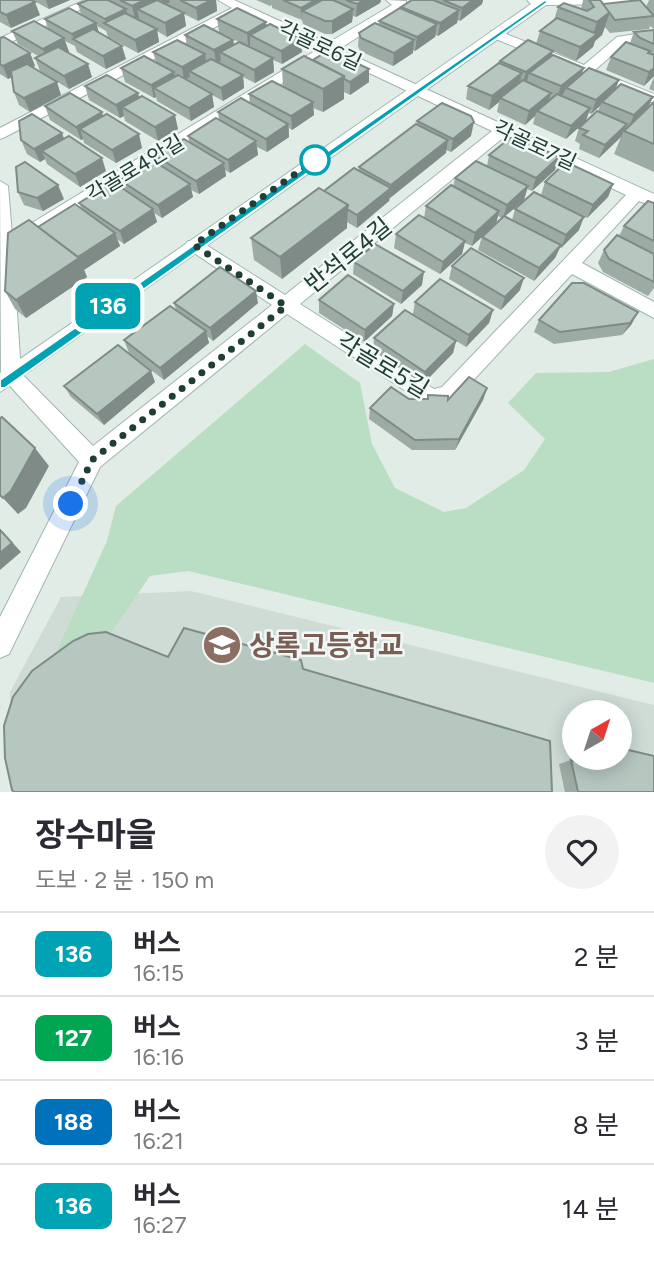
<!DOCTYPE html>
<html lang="ko">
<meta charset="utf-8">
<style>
:root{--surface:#fff;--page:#f2f2f3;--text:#2b2b33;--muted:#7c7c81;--line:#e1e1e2}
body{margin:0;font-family:Figtree,"Noto Sans KR",sans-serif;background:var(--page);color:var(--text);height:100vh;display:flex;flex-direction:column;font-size:26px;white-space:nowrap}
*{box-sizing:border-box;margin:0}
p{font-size:23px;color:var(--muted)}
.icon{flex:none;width:38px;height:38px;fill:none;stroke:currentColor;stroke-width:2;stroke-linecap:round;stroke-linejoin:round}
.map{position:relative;height:792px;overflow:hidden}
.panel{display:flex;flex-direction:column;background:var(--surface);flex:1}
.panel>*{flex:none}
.badge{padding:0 14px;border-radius:10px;font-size:24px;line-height:46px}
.needle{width:46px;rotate:39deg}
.controls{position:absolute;left:562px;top:700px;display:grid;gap:14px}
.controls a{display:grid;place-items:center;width:70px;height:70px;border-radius:50%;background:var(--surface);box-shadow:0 4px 18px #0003;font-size:35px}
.you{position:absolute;width:35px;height:35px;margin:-18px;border:5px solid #fff;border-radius:50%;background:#1a73e8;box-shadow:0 0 0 10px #1a73e833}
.map>.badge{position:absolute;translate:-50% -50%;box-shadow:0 0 0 4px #fff}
.round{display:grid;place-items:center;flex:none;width:74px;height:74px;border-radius:37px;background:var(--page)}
.summary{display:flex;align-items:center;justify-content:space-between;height:119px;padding:0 35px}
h1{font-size:33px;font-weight:700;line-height:52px}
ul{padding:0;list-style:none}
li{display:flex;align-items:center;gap:21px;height:84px;padding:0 35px;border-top:2px solid var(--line)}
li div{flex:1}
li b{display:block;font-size:26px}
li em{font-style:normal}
li .badge{min-width:77px;font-weight:700;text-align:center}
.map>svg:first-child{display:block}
.built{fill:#cfdcd6;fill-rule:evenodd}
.green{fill:#b9dec4}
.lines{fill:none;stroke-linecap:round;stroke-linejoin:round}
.street-casing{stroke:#a3b4af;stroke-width:2}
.secondary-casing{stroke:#9eb8b0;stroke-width:2}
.street{fill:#fff;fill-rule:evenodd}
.secondary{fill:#fff;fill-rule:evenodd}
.wall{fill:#9daba5;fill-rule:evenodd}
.shaded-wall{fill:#7f8b86}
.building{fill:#b6c7c0;stroke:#7f8b86;stroke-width:2}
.line{fill:#00a3b4;stroke:#fff;stroke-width:2}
.walk{stroke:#203d37;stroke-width:7;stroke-dasharray:0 12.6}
.stop-dot{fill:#fff;stroke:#00a3b4;stroke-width:3.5}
.labels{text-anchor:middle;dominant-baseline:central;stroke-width:5;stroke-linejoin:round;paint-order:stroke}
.far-street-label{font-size:21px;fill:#203d37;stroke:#f1f8f5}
.street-label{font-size:24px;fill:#203d37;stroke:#f1f8f5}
.near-education-label{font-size:28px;font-weight:bold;fill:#785e54;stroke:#f1f8f5;text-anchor:start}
</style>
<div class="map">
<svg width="654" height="792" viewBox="0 0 654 792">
<rect width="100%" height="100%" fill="#e1ece7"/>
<path class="built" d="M191 591 654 705V792H13L10 692 61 597ZM574 712H620V758H574Z"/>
<polygon class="green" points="305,344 360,383 372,444 395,488 444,512 466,508 524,470 545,439 508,403 536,373 609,372 654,359 654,683 188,571 150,576 92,660 62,673 58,648 107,541 116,506"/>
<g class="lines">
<g class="street-casing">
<g id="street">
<polygon points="85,0 101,0 0,47 0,38"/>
<path d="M218 0H234L328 43 392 5 386 0 406 1V7L339 49 654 194V207L639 201 582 263 654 302V318L572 274 456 399 432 408 287 314 100 467 9 654 0 658V617L79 462 1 376 0 181 8 186 12 235 318 49 242 13 5 137 0 139V128L232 8ZM329 54 492 131 285 295 200 241H188L185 245 188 249 272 305 93 446 21 373 13 251ZM504 137 626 195 442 387 434 389 300 304Z"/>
<polygon points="496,30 584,65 617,37 654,31 654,39 626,43 595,70 654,94 654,103 491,37 491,31"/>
</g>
</g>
<g class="secondary-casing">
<polygon id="secondary" points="635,0 629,4 546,5 0,392 0,373 531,4 527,0"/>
</g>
<use href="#street" class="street"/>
<use href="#secondary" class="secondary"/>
</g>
<g class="wall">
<polygon points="0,0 40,15 11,28 0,22"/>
<polygon points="32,0 70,0 49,9"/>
<polygon points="88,0 216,0 217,11 198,21 184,14 186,26 167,37 157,31 159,42 138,53 108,37 106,31 97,26 99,33 126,59 106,69 77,52 75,46 65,41 69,52 67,52 92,77 69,89 40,71 35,58 38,56 18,44 12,31 48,29 45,19 81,14 78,4"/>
<polygon points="256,0 381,0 380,3 356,17 353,16 352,22 332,34 325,34 303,24 302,20 272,8 272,5 270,6"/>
<polygon points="412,0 483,0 482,4 460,21 458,20 457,23 438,36 436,35 435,37 415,51 413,50 413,53 393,66 360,51 358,46 359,33 379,25 379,21 401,9 401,7"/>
<polygon points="583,0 600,0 603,4 646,7 649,0 654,0 654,29 650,26 649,29 610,33 605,27 602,35 595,41 593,47 576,61 553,51 551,56 581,75 619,80 615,89 649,107 654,102 654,172 614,154 621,137 599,158 579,149 580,144 575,141 579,128 598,111 600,106 591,114 589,113 566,139 533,124 535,116 525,125 497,112 499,102 489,110 466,99 468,86 500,64 500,61 536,44 540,31 554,20 558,7 581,9"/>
<polygon points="217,19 266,26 302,52 282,64 273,60 274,72 255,83 243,77 244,88 223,101 212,95 214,107 191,121 157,101 156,97 154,98 125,82 121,68 156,62 153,52 187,45 185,35 233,40 234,44 239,42 219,32"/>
<polygon points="654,30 654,76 644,86 606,70 611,57 630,43 634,32"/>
<polygon points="0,38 30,53 35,66 33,67 61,95 30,112 19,105 14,92 12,77 8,79 0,74"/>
<polygon points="313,60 369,69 369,82 350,95 344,92 344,99 323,112 313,108 314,115 292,130 289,128 289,137 267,152 257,147 258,155 230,173 225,170 226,176 199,194 191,190 193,197 162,218 154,213 157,222 124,244 117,239 120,246 84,270 87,277 26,318 15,309 5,291 38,227 82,209 79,203 123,189 120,180 158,164 156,156 189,141 188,136 219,120 218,112 250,104 249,94 283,86 282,69"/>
<polygon points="654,77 654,91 649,89"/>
<polygon points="85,86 138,93 139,98 178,129 158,141 125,121 124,116 120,118 89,100"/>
<polygon points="45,106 103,116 142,148 116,163 84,143 83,139 81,140 50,120"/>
<polygon points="417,121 471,136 451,152 446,150 446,153 390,198 389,201 357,228 347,222 347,228 282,279 254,260 251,238 324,191 359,170 359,167 417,125"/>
<polygon points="64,139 106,171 80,187 47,164 45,159 40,162 27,154 21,140"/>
<path d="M489 155 559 157 555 170 532 191 527 189 524 200 505 216 512 220 515 209 579 230 561 248H560L555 258 534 281 478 250 482 237 472 246 465 243 462 254 440 274 394 248 396 234 424 218 426 206 453 187 455 178 487 166ZM498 216 502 218 496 224Z"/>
<polygon points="545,182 613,184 608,197 587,218 541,195"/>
<polygon points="18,192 64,199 43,211 24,205"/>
<polygon points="654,203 654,288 648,296 603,272 598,263 604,250 619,236 624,226"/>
<polygon points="354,262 422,285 401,304 353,274"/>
<polygon points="452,266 520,290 501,310 449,279"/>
<polygon points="319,300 394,304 392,316 364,342 319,313"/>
<polygon points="415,302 493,310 489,323 466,347 413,314"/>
<polygon points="174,303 258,303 213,341 207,336 209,343 164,380 129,353 124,340 176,310"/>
<polygon points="638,312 631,325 622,335 554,344 534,332 539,320"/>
<polygon points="374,338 456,341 453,353 423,384 373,351"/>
<polygon points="155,382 104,425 71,397 64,386"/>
<polygon points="487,388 483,400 455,450 412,450 369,419 370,408 409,399 427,399 428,395 448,400"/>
<polygon points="586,758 620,758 654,792 565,792 559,764 571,760 587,764"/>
</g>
<g class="shaded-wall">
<polygon points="46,0 70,0 49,9"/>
<polygon points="145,0 155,0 157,9 137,9 139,18 135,19 132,6"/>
<polygon points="161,0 169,0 170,2 162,6"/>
<polygon points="211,0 216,0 217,11 198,21 196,8"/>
<polygon points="315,0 324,0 302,11 302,21 301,8"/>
<polygon points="364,0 381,0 380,3 356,17 357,4"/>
<polygon points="473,0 483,0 482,4 460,21 462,8"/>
<polygon points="35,2 40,15 11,28 6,15"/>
<polygon points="126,9 129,22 107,25 105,19"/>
<polygon points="353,9 352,22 332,34 332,21"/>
<polygon points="459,10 457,23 438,36 440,23"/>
<polygon points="610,12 602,35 595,41 593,47 576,61 580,47 592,38 597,22"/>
<polygon points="184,13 186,26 167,37 165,23"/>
<polygon points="266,22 267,35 250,35 250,45 248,46 247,33"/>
<polygon points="96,23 100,36 74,40 72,34"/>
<polygon points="437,24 435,37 415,51 417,37"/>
<polygon points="157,29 159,42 138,53 135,40"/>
<polygon points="64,38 69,52 48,62 43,49"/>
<polygon points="301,39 302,52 282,64 281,51"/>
<polygon points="233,40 235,53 220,52 221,61 216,63 214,50"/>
<polygon points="414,40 413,53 393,66 394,53"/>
<polygon points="122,46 126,59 106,69 103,56"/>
<polygon points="553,51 549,64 529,73 527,81 522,85 526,72"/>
<polygon points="30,53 35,66 8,79 3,66"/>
<polygon points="205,54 207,68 189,71 190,77 184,80 182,67"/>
<polygon points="273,58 274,72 255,83 254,70"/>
<polygon points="88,64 92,77 69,89 64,76"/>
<polygon points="584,68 579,81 566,88 564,93 556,100 561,86"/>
<polygon points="654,68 654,76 644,86 649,72"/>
<polygon points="369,69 369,82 350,95 350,82"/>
<polygon points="174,72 177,86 154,88 156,97 154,98 151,85"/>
<polygon points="522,73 519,86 500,98 499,102 489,110 492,96"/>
<polygon points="243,75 244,88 223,101 221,88"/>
<polygon points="344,76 344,99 323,112 323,89"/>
<polygon points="619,80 614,94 602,102 600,106 591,114 596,100"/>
<polygon points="57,82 61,95 30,112 24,98"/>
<polygon points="138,93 141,106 122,107 124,116 120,118 116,105"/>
<polygon points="551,93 547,106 537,111 535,116 525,125 529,111"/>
<polygon points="212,94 214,107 191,121 189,108"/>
<polygon points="653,97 647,110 628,129 634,115"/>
<polygon points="313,102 314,115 292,130 291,116"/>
<polygon points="590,108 586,121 566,139 571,126"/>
<polygon points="102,112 106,126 80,129 83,139 81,140 76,127"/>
<polygon points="175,115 178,129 158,141 155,127"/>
<polygon points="474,122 471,136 451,152 453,139"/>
<polygon points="288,124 289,137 267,152 266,139"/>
<polygon points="627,124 621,137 599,158 605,145"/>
<polygon points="62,133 67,147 42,151 45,159 40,162 34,149"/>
<polygon points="139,134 142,148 116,163 112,150"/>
<polygon points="448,140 446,153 390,198 391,185"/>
<polygon points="256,141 258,155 230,173 228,160"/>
<polygon points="559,157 555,170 532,191 536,178"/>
<polygon points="102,158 106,171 80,187 75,174"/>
<polygon points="224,163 226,176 199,194 196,181"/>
<polygon points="190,184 193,197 162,218 158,205"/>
<polygon points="613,184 608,197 587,218 593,205"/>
<polygon points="58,185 64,199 43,211 37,198"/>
<polygon points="528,186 524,200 503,218 507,205"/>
<polygon points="391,188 389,201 357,228 357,215"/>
<polygon points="348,205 347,228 282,279 280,257"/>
<polygon points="153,209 157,222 124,244 120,231"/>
<polygon points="499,211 496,224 472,246 475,233"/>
<polygon points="584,217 579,230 561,248 566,235"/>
<polygon points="115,233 120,246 84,270 87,277 26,318 16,300"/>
<polygon points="465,241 462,254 440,274 443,262"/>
<polygon points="561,245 555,258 534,281 539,268"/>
<polygon points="424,272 422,285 401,304 403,291"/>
<polygon points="524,278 520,290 501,310 505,297"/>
<polygon points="256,291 258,303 213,341 210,328"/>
<polygon points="394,304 392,316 364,342 365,330"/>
<polygon points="493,310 489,323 466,347 469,335"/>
<polygon points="638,312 631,325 622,335 630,323"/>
<polygon points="206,331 209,343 164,380 160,368"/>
<polygon points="456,341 453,353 423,384 425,372"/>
<polygon points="151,371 155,382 104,425 97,414"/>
<polygon points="487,388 483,400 455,450 459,439"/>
<polygon points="35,448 49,466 26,508 18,514 3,498"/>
<polygon points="0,529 21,552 0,570"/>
</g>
<g class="building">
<polygon points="0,0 31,0 35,2 6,15 0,12"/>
<polygon points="88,0 108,0 126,9 105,19 78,4"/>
<polygon points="120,0 145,0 132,6"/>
<polygon points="157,0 184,13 165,23 137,9"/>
<polygon points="180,0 211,0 196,8"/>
<polygon points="283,0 315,0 301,8"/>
<polygon points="322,0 333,0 353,9 332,21 325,21 302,11"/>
<polygon points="346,0 364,0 357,4"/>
<polygon points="412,0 433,0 459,10 440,23 401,7"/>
<polygon points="443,0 473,0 462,8"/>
<polygon points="589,0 600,0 610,12 597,22 558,7 564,3 587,11 594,7"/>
<polygon points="640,0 654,16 615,20 603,4"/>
<polygon points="69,8 96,23 72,34 45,19"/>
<polygon points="237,8 266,22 247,33 217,19"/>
<polygon points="400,8 437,24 417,37 379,21"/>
<polygon points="125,13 157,29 135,40 104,23"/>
<polygon points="557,18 597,34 580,47 540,31"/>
<polygon points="34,21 64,38 43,49 12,31"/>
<polygon points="375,23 414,40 394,53 361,38 359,33"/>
<polygon points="270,24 301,39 281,51 250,35"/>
<polygon points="204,25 233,40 214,50 185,35"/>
<polygon points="93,29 122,46 103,56 73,39"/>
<polygon points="654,30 654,44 640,38 634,32"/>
<polygon points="4,37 30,53 3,66 0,64 0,38"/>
<polygon points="177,40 205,54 182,67 153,52"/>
<polygon points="528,40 553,51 526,72 500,61"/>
<polygon points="239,42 273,58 254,70 220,52"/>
<polygon points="626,42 650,51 648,53 654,55 654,68 649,72 611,57"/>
<polygon points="58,47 88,64 64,76 35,58"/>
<polygon points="329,50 369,69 350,82 344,79 344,76 313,60"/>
<polygon points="553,55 584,68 561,86 529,73"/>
<polygon points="144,56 174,72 151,85 121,68"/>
<polygon points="304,56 344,76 323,89 282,69"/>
<polygon points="211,59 243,75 221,88 189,71"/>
<polygon points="499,63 522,73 492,96 468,86"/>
<polygon points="27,64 57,82 24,98 14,92 11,71"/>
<polygon points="589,68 619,80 596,100 566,88"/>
<polygon points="107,75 138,93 116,105 85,86"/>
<polygon points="178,75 212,94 189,108 154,88"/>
<polygon points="523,80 551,93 529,111 500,98"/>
<polygon points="272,81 313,102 291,116 249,94"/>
<polygon points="621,84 653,97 634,115 602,102"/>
<polygon points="70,93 102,112 76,127 45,106"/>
<polygon points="557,94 590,108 571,126 537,111"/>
<polygon points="142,96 175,115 155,127 122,107"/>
<polygon points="241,98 288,124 266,139 218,112"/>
<polygon points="654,102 654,144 624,131"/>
<polygon points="442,103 471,116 474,122 453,139 417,121"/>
<polygon points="597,111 627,124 605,145 583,135 588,131 579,128"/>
<polygon points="32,114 62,133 34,149 21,140 19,121"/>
<polygon points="107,114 139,134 112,150 80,129"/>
<polygon points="216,118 256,141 228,160 188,136"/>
<polygon points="416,124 448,140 391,185 359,167"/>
<polygon points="69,136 102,158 75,174 42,151"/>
<polygon points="510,138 519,138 559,157 536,178 489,155"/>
<polygon points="184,139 224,163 196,181 156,156"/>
<polygon points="152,160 190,184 158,205 120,180"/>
<polygon points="476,161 528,186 507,205 455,178"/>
<polygon points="25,162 58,185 37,198 18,192 16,167"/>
<polygon points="566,162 613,184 593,205 545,182"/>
<polygon points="354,168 391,188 357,215 347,209 348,205 324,191"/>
<polygon points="113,182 153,209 120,231 79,203"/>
<polygon points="451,185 499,211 475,233 426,206"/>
<polygon points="319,188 348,205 280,257 251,238"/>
<polygon points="534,192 584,217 566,235 515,209"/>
<polygon points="648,201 654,203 654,241 624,226"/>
<polygon points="75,204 115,233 78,257 38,227"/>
<polygon points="419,215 465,241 443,262 396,234"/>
<polygon points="504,216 561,245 539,268 482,237"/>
<polygon points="29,220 79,258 16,300 5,291 8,233"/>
<polygon points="617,235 654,254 654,282 609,259 604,250"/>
<polygon points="375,244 424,272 403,291 354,262"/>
<polygon points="471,248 524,278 505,297 452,266"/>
<polygon points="220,267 256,291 210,328 174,303"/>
<polygon points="348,275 394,304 365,330 319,300"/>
<polygon points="440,279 493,310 469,335 415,302"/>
<polygon points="572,283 584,283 638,312 630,323 560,332 539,320"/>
<polygon points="170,306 206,331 160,368 124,340"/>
<polygon points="405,310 456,341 425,372 374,338"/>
<polygon points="118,345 151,371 97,414 64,386"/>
<polygon points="469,377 487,388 459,439 415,440 370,408 391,387 409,399 428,399 428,395 448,396 448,400"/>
<polygon points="2,417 35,448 11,491 3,498 0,495 0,418"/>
<polygon points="0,530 12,543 0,553"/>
<polygon points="184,628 301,660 303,669 550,741 552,792 14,792 12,790 5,758 4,726 13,697 32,671 73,641 88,634 106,632 168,657"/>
<polygon points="620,748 654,756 654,792 578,792 571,760 602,767 600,758 620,758"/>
</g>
<polygon class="line" points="545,0 548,2 5,388 0,388 0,380"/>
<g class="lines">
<polyline class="walk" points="71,504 92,460 286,306 194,245 315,160"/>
</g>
<defs>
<g id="school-disc" transform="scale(2.0125)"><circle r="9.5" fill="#8d6e63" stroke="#f1f8f5"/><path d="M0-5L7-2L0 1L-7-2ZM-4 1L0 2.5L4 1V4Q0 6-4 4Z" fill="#fff"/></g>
</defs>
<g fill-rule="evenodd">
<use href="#school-disc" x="222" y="645"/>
</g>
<circle class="stop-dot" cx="315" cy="160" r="14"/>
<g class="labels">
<g class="far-street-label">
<text transform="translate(320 45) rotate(25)">각골로6길</text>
<text transform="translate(535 145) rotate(25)">각골로7길</text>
<text transform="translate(135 168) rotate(-31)">각골로4안길</text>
</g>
<g class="street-label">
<text transform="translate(348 255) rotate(-39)">반석로4길</text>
<text transform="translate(383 365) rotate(31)">각골로5길</text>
</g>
<g class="near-education-label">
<text x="249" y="645">상록고등학교</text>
</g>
</g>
</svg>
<div class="controls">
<a><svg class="needle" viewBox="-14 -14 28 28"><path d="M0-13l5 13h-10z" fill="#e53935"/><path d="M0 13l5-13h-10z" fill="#7c7c81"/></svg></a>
</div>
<div class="you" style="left:71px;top:504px"></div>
<b class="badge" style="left:108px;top:306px;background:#00a3b4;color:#fff">136</b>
</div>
<section class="panel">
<div class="summary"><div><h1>장수마을</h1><p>도보 · 2 분 · 150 m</p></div><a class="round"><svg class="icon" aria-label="heart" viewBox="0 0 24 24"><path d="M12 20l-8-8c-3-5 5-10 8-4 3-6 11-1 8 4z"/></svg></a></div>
<ul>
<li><span class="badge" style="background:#00a3b4;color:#fff">136</span><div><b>버스</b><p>16:15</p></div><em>2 분</em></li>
<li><span class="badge" style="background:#00a651;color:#fff">127</span><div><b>버스</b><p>16:16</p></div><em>3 분</em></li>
<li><span class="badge" style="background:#0072bc;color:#fff">188</span><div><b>버스</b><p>16:21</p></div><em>8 분</em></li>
<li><span class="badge" style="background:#00a3b4;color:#fff">136</span><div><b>버스</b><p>16:27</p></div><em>14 분</em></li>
</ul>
</section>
